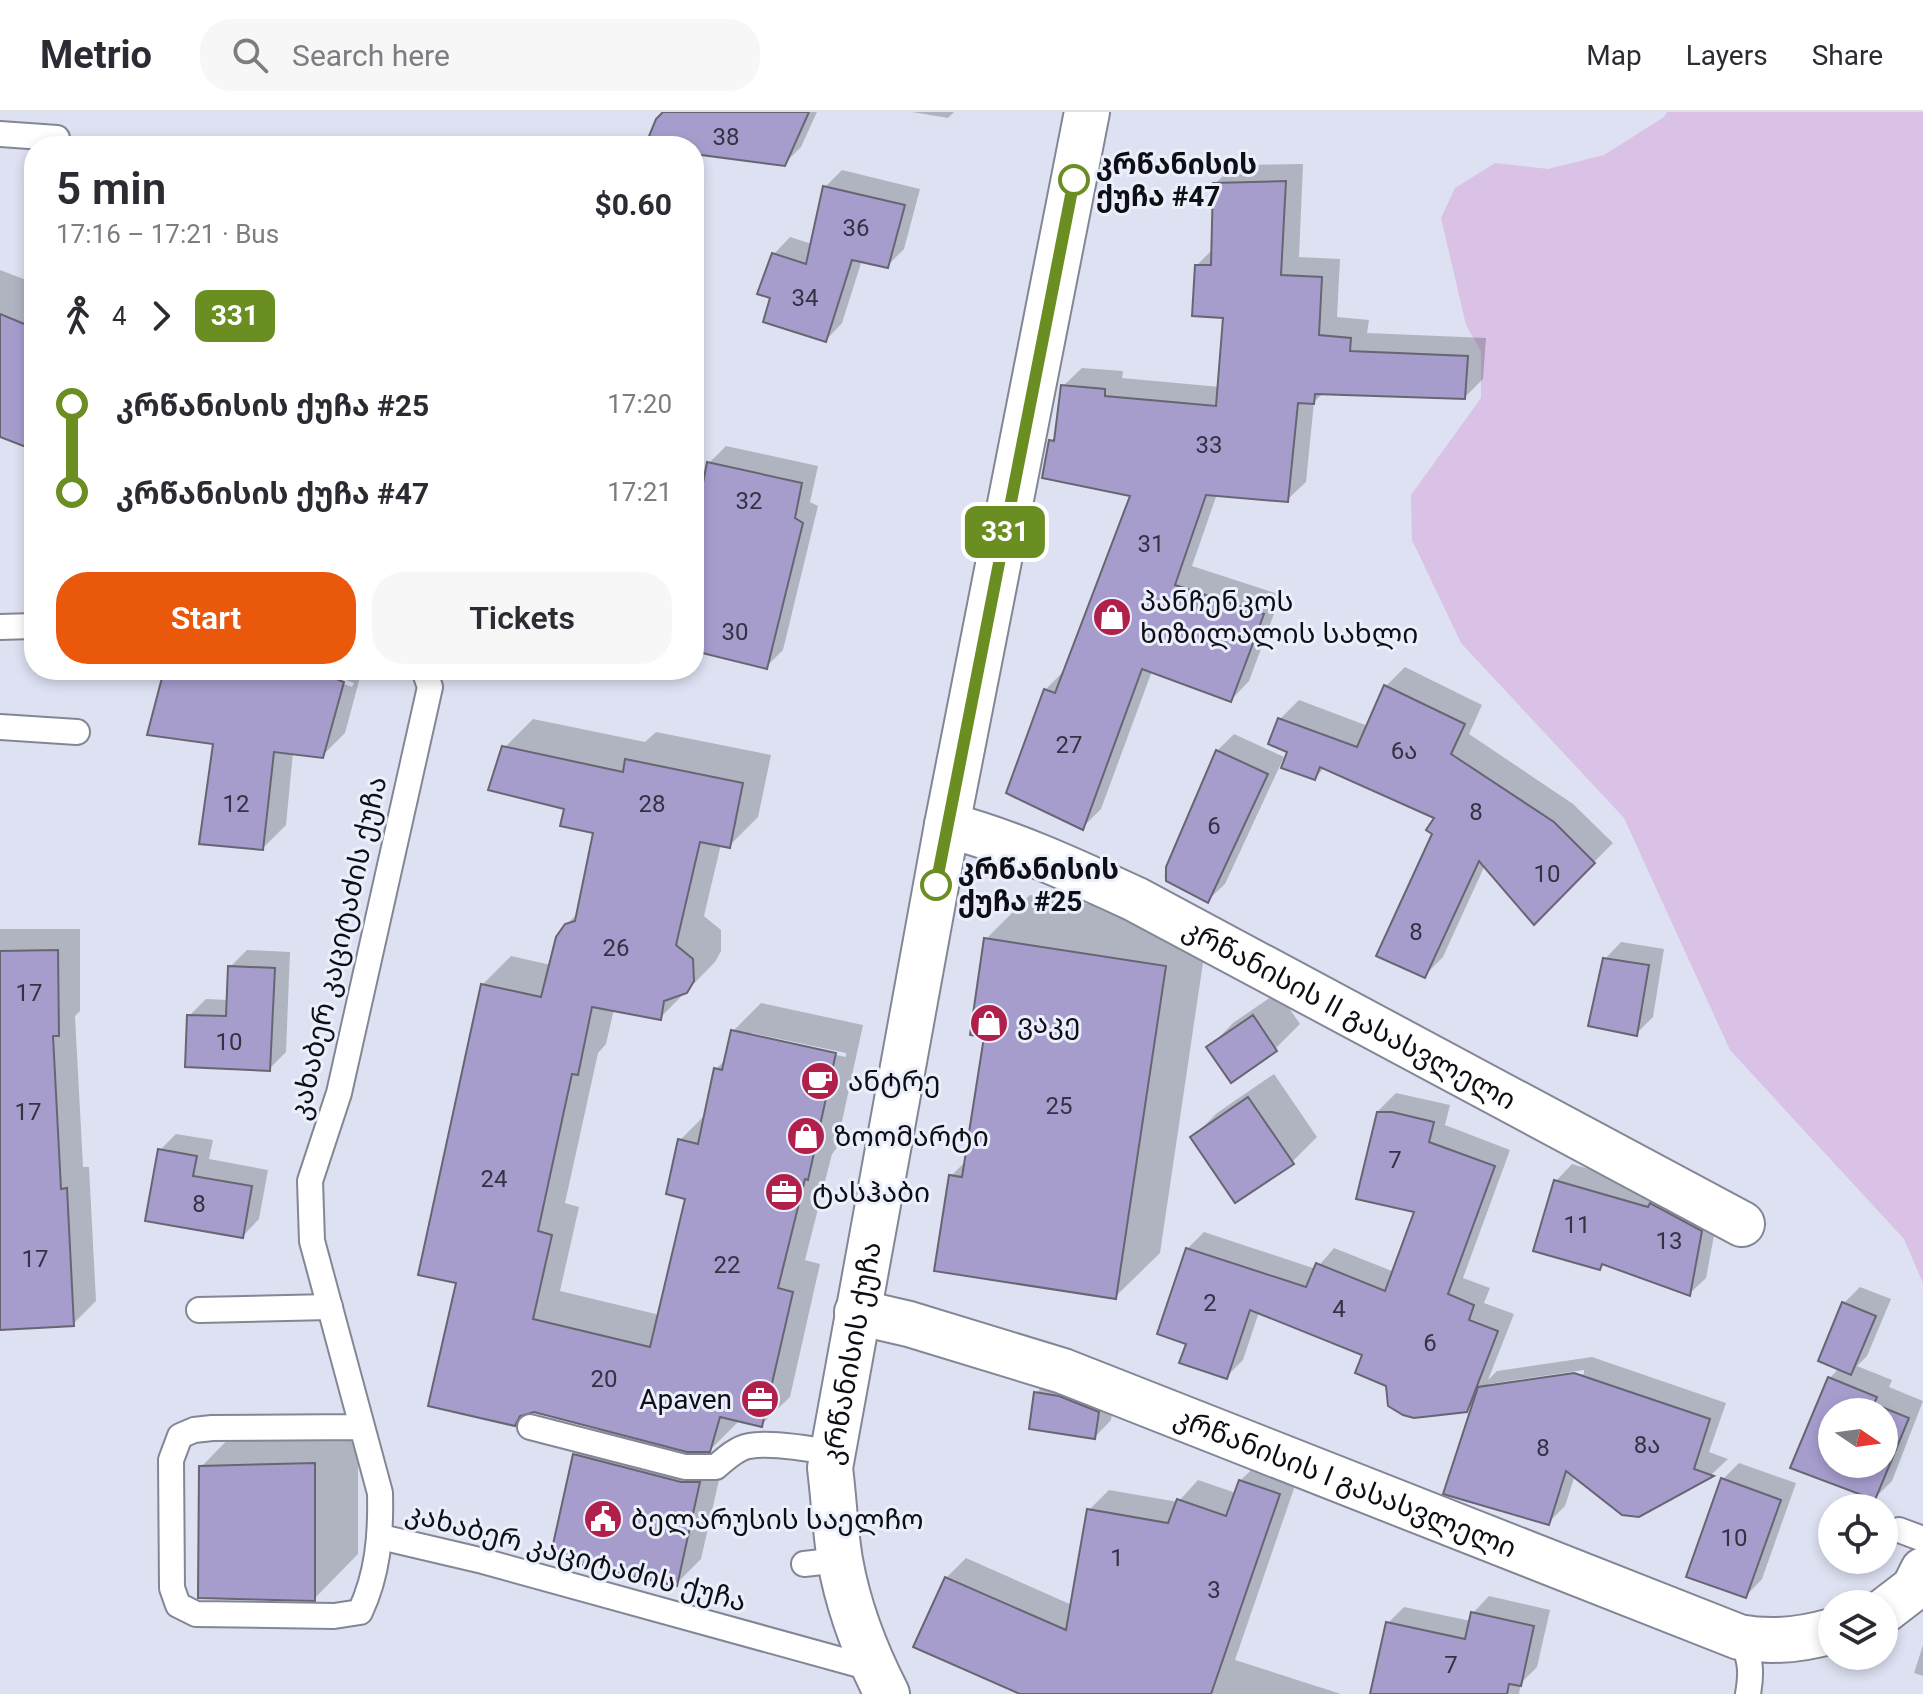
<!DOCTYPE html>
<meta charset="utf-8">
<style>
:root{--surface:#fff;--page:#f7f7f7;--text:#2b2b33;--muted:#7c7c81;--line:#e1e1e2;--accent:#ea580c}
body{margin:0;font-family:Roboto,"Noto Sans Georgian",sans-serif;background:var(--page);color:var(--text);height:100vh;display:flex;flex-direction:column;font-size:30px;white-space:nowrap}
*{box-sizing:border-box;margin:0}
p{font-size:26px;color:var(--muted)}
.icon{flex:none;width:44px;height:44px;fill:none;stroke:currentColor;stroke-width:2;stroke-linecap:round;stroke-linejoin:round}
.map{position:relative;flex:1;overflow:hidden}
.details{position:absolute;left:24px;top:24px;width:680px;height:544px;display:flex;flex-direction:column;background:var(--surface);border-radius:32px;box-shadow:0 4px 12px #0003}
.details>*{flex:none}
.badge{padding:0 16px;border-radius:12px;font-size:28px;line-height:52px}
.needle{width:52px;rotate:103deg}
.fabs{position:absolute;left:1818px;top:1286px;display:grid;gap:16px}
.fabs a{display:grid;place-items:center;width:80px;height:80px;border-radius:50%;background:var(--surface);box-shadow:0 4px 12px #0003;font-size:40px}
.map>.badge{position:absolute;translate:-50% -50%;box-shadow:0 0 0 4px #fff}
.legs{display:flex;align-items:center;gap:12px;height:88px;padding:0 32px;font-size:26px}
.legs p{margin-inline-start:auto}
.overview{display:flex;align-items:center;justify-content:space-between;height:136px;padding:0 32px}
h1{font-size:44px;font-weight:600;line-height:60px}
.button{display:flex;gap:16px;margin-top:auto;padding:16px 32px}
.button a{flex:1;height:92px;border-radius:32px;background:var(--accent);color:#fff;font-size:32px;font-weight:600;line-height:92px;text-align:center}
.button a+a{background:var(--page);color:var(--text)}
ul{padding:0 32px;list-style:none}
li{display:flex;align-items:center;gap:28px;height:88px;font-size:30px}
li i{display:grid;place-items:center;width:12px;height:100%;margin:0 10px;background:currentColor}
li i::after{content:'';width:20px;height:20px;margin:-10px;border:6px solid;border-radius:50%;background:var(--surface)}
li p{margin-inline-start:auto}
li:first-child i{background:linear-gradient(#0000 50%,currentColor 0)}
li:last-child i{background:linear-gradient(currentColor 50%,#0000 0)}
header{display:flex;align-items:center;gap:48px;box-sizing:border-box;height:112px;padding:0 40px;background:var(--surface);border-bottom:2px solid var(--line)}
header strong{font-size:38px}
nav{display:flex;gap:44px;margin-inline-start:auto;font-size:28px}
.search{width:560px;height:72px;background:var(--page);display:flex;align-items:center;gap:20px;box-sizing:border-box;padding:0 28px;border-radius:32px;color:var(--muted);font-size:30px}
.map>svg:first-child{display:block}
.green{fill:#d9c2e6}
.shadow{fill:#0003;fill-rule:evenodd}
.building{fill:#a69dcd;stroke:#686573;stroke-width:2;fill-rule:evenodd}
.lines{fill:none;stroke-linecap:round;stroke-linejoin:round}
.service-casing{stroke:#838795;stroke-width:28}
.minor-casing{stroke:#838795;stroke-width:48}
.tertiary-casing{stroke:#838795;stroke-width:48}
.service{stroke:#fff;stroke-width:24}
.minor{stroke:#fff;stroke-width:44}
.tertiary{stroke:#fff;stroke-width:44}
.line-1-casing{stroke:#fff;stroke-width:18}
.line-1{stroke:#6b8e23;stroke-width:12}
.stop-1-dot{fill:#fff;stroke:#6b8e23;stroke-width:4}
.labels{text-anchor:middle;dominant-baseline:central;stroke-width:6;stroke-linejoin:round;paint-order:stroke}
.number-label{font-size:24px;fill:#343243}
.stop-label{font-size:28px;font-weight:bold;fill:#0e0f15;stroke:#ebeffc;text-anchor:start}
.poi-label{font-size:28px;fill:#0e0f15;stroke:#ebeffc;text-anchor:start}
.street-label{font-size:28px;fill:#0e0f15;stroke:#ebeffc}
</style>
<header>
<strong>Metrio</strong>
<div class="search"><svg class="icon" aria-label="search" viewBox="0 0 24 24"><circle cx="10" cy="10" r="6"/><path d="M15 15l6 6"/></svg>Search here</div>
<nav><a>Map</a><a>Layers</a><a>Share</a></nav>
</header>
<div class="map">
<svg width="1923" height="1582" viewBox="0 0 1923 1582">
<rect width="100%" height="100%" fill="#dde1f2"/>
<polygon class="green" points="1667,0 1923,0 1923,1171 1904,1127 1730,938 1624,706 1461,531 1412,428 1411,383 1481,286 1481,239 1466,213 1441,106 1455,76 1495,51 1548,57 1604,43 1664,5"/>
<g class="shadow">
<polygon points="666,0 817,0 801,35 784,52 694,40 694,34 665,34"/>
<polygon points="912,0 954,0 948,6"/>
<polygon points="1303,52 1299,145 1340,147 1337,205 1369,208 1367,221 1486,226 1483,267 1465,285 1324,280 1314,290 1306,370 1287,388 1217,382 1192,454 1281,483 1249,569 1231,588 1152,559 1101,697 1082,716 1045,578 1064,559 1133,383 1051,329 1056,324 1063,274 1082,256 1123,259 1122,266 1220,275 1225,204 1196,154 1214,136 1215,72 1234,53"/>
<polygon points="842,58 920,77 904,137 887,154 862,148 842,211 826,228 773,185 774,142 790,125 812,132 825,75"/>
<polygon points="0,158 34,171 34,336 0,322"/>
<polygon points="726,334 818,354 810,390 818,394 783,538 766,555 694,537 694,484 709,351"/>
<polygon points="1405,555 1482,593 1469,622 1573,692 1613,731 1534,810 1485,753 1443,845 1424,864 1437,705 1325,655 1315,666 1290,639 1280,607 1299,588 1368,614 1386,574"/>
<polygon points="166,558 308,558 352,575 354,571 319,558 362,558 345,621 322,644 293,640 286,713 263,736 215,630"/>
<path d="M533 607 645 630 656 620 771 643 758 705 729 734 721 732 704 804 721 818V839L715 850 660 906 614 897 606 932 598 941 565 1091 579 1095 560 1179 660 1203 687 1085 680 1028 706 1002 716 957 727 946 733 919 761 891 863 913 836 1037 832 1042 805 1148 820 1152 790 1285 761 1313 740 1308 711 1337 683 1338 707 1345 724 1346 701 1447 676 1472 575 1343 602 1316 534 1298 527 1300 515 1312 459 1170 482 873 511 844 551 853 566 813 579 800 595 720 504 636ZM751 921 846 941V945L751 925Z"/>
<polygon points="1234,622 1284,645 1225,772 1208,788 1164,765 1217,639"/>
<polygon points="1030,783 1209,810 1160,1141 1115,1185 951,1064 967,1048 986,923 986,827"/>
<polygon points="0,817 80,817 80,899 75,904 83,1055 89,1055 96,1189 73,1212 0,1216"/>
<polygon points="1621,830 1664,837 1653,905 1636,922 1605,847"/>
<polygon points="247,838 290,840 286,940 269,957 189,904 206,887 229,888 230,855"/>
<polygon points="1278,880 1300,912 1275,937 1209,936 1233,911"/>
<polygon points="1274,962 1317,1025 1292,1050 1192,1026 1217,1001"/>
<path d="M1396 981 1450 993 1445 1013 1510 1038 1463 1166 1490 1176 1484 1191 1514 1202 1488 1268 1497 1259 1592 1245 1726 1291 1709 1340 1728 1347 1712 1362 1638 1403 1575 1363 1565 1394 1548 1411 1476 1289 1466 1298 1388 1273 1365 1242 1259 1200 1243 1248 1227 1264 1189 1230 1187 1137 1204 1120 1316 1157 1334 1136 1392 1159 1417 1098 1359 1086 1379 998ZM1584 1258V1262L1489 1276V1272Z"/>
<polygon points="176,1022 213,1028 209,1047 268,1058 259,1107 243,1124 160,1038"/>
<polygon points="1572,1052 1664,1079 1718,1102 1706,1166 1689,1182 1605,1151 1600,1156 1556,1069"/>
<path d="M1860 1175 1891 1187 1867 1244 1857 1254 1892 1268 1889 1275 1923 1289 1892 1369 1875 1386 1793 1355 1830 1266 1839 1256 1844 1191ZM1832 1300H1884V1352H1832Z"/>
<polygon points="1053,1265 1115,1284 1111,1308 1095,1325 1036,1281"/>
<polygon points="358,1308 358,1442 314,1487 201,1355 245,1310"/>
<polygon points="1260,1349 1299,1362 1235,1548 1341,1582 1025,1582 946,1466 966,1446 1072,1493 1089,1398 1109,1378 1178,1390 1198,1368 1236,1381 1240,1369"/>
<polygon points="1739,1351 1796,1371 1762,1467 1746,1484 1723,1367"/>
<polygon points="1489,1484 1550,1498 1537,1555 1521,1571 1519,1582 1372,1582 1388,1511 1404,1495 1471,1509 1473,1501"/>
<polygon points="1923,1533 1923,1564 1914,1561"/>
</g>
<g class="building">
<polygon points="663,0 809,0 785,54 694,42 694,34 645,34 656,7"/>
<polygon points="1286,69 1281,163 1322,165 1319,223 1351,226 1350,239 1468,244 1465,287 1315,282 1314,292 1298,291 1288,390 1206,383 1175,473 1264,502 1231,590 1142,557 1083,718 1006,681 1044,577 1055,581 1130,384 1042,366 1049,328 1054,329 1061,273 1105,277 1105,284 1216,294 1223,206 1192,204 1195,153 1211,153 1213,71"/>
<polygon points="823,74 905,93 888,156 852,148 826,230 763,210 770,186 757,182 772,141 806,152"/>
<polygon points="0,202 34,216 34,338 0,325"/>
<polygon points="707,350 802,371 795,406 803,411 767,557 694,539 694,417"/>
<polygon points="164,558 314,558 344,570 323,646 274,640 263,738 199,732 213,632 147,623"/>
<polygon points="1384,573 1465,612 1451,642 1554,710 1595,751 1534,813 1479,749 1425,866 1376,844 1432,722 1426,718 1434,706 1320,655 1315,668 1281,656 1287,640 1268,632 1278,606 1357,635"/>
<polygon points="502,634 623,660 625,647 743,671 730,736 700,730 676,833 693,847 694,869 687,881 664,889 661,908 592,895 578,963 572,962 538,1119 552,1123 533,1207 650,1235 685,1087 666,1082 678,1027 698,1032 714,956 722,958 731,918 836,941 808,1068 805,1067 778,1176 793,1180 762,1315 720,1305 710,1340 687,1340 534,1300 520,1304 515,1314 428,1294 456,1171 418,1163 481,872 541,885 556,825 565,812 575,809 593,721 560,714 564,697 488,678"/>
<polygon points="1216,638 1268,662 1208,791 1166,769 1166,755"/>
<polygon points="984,826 1166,854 1116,1187 934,1159 949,1063 962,1065 984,925 970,923"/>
<polygon points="58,838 59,924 53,924 61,1077 67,1076 74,1214 0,1218 0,839"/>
<polygon points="1603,846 1649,853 1637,924 1588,914"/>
<polygon points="228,854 275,856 270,959 185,955 187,903 226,904"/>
<polygon points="1253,903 1277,939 1231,971 1206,935"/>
<polygon points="1248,985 1294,1052 1235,1091 1190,1025"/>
<polygon points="1377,1000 1392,1000 1434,1010 1429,1030 1495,1054 1448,1182 1474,1193 1469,1208 1498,1219 1467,1300 1414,1306 1403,1303 1388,1294 1386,1274 1355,1261 1362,1243 1250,1198 1227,1267 1179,1251 1186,1232 1157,1222 1186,1136 1306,1175 1316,1151 1385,1179 1414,1100 1356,1087"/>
<polygon points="158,1037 197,1044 193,1064 252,1074 243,1126 145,1109"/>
<polygon points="1554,1068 1648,1095 1650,1091 1702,1119 1690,1184 1602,1152 1600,1158 1533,1139"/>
<polygon points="1842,1190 1876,1204 1851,1263 1818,1249"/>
<polygon points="1574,1261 1710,1307 1694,1357 1714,1364 1639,1405 1622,1403 1566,1359 1549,1413 1443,1382 1478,1275"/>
<path d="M1828 1265 1877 1285 1874 1292 1909 1306 1875 1388 1790 1356ZM1832 1300H1884V1352H1832Z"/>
<polygon points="1034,1280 1059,1284 1099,1300 1095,1327 1029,1317"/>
<polygon points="573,1342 681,1370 700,1370 677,1474 550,1446"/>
<polygon points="315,1351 315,1489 198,1486 199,1354"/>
<polygon points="1721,1366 1781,1388 1746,1486 1686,1465"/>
<polygon points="1239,1368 1280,1382 1211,1582 1020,1582 913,1535 945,1465 1066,1518 1087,1397 1168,1411 1177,1387 1226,1404"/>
<polygon points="1471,1500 1534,1514 1521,1574 1509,1572 1507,1582 1370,1582 1386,1510 1465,1527"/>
</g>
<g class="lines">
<g class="service-casing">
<g id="service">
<polyline points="0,22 57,26"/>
<polyline points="0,515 34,514"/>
<polyline points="0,615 77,620"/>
<polyline points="199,1198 330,1195"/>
<path d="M362 1315 212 1316 194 1318 180 1324 171 1348 172 1476 178 1493 196 1502 334 1504 360 1500C378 1462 381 1423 380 1381L312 1129 310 1069 339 981 430 575 424 558"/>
<path d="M530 1315 685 1355H716C725 1347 737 1336 749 1334 769 1330 812 1337 833 1341"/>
<polyline points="1899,1418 1923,1427"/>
<polyline points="381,1425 479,1448 874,1557"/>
<polyline points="804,1452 840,1448"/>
<path d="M1739 1525C1751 1545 1752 1559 1748 1582"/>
</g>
</g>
<g class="minor-casing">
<g id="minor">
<path id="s1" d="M947 713C1012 730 1074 759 1135 787L1742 1112"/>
<path id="s2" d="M857 1200 909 1212 1063 1259 1739 1525C1771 1531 1801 1528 1832 1519"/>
<polyline points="1884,1499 1914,1476 1923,1458"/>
</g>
</g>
<g class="tertiary-casing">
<g id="tertiary">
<path id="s3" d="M887 1582C866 1541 848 1494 840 1448 835 1418 834 1387 830 1356L947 713 1087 0"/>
</g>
</g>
<use href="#service" class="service"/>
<use href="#minor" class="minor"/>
<use href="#tertiary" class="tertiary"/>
</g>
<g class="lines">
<g class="line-1-casing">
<polyline id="line-1" points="936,773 1074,68"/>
</g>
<use href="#line-1" class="line-1"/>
</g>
<defs>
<g id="shop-disc" transform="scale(2)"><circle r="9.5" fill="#b1204b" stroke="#ebeffc"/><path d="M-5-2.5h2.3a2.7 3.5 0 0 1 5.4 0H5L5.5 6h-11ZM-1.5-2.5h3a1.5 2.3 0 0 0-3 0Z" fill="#fff"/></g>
<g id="cafe-disc" transform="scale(2)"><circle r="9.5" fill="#b1204b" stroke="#ebeffc"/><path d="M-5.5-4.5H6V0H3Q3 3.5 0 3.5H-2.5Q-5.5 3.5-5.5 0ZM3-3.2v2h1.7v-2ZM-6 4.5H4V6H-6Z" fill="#fff"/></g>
<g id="office-disc" transform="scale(2)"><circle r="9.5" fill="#b1204b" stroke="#ebeffc"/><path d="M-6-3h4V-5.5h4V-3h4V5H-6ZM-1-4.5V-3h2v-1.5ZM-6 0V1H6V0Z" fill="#fff"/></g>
<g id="civic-disc" transform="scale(2)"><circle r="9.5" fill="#b1204b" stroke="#ebeffc"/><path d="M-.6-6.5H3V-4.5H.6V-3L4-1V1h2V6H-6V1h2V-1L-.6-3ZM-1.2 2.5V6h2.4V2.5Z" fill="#fff"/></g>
</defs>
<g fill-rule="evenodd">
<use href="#shop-disc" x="1112" y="505"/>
<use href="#shop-disc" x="989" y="911"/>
<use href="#cafe-disc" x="820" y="969"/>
<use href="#shop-disc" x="806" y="1024"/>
<use href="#office-disc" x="784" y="1080"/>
<use href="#office-disc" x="760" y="1287"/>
<use href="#civic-disc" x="603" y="1407"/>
</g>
<g class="stop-1-dot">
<circle cx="1074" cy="68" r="14"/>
<circle cx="936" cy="773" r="14"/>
</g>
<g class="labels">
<g class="number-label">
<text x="726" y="25">38</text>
<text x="856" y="116">36</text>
<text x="805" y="186">34</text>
<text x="1209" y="333">33</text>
<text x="749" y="389">32</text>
<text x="1151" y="432">31</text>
<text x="735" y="520">30</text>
<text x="1069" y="633">27</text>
<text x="1404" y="639">6ა</text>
<text x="236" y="692">12</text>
<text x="652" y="692">28</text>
<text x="1476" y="700">8</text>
<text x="1214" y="714">6</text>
<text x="1547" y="762">10</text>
<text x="1416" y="820">8</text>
<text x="616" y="836">26</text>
<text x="29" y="881">17</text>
<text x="229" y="930">10</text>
<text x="1059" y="994">25</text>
<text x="28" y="1000">17</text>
<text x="1395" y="1048">7</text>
<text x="494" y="1067">24</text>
<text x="199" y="1092">8</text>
<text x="1577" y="1113">11</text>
<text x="1669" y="1129">13</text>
<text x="35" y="1147">17</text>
<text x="727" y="1153">22</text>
<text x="1210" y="1191">2</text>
<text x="1339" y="1197">4</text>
<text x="1430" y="1231">6</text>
<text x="604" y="1267">20</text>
<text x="1647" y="1333">8ა</text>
<text x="1543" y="1336">8</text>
<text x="1734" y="1426">10</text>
<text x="1117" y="1446">1</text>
<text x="1214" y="1478">3</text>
<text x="1451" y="1553">7</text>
</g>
<g class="stop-label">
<text x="1096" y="52">კრწანისის<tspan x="1096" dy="32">ქუჩა #47</tspan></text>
<text x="958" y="757">კრწანისის<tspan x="958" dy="32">ქუჩა #25</tspan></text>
</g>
<g class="poi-label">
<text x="1140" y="489">პანჩენკოს<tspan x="1140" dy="32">ხიზილალის სახლი</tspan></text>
<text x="1017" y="911">ვაკე</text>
<text x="848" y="969">ანტრე</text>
<text x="834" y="1024">ზოომარტი</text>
<text x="812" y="1080">ტასჰაბი</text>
<text x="732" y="1287" text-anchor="end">Apaven</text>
<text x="631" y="1407">ბელარუსის საელჩო</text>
</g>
<g class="street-label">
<text transform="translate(338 836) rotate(-77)">კახაბერ კაციტაძის ქუჩა</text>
<text stroke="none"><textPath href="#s1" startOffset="446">კრწანისის II გასასვლელი</textPath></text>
<text stroke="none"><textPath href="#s3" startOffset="352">კრწანისის ქუჩა</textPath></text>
<text stroke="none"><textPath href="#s2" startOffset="518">კრწანისის I გასასვლელი</textPath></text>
<text transform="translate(576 1445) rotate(15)">კახაბერ კაციტაძის ქუჩა</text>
</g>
</g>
</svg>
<div class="fabs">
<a><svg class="needle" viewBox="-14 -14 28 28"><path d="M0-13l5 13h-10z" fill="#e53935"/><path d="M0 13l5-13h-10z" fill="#7c7c81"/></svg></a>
<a><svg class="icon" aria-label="locate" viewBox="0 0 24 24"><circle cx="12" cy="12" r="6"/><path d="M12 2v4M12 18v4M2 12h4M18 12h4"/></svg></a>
<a><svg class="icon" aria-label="layers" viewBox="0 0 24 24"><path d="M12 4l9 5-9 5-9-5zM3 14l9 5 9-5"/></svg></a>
</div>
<b class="badge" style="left:1005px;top:420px;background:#6b8e23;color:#fff">331</b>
<section class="details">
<div class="overview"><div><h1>5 min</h1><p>17:16 – 17:21 · Bus</p></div><b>$0.60</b></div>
<div class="legs"><svg class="icon" aria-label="walk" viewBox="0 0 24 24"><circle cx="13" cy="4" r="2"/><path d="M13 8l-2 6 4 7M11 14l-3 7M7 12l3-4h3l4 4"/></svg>4<svg class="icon" aria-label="forward" viewBox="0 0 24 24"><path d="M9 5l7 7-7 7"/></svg><b class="badge" style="background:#6b8e23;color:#fff">331</b></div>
<ul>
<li><i style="color:#6b8e23"></i><b>კრწანისის ქუჩა #25</b><p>17:20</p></li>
<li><i style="color:#6b8e23"></i><b>კრწანისის ქუჩა #47</b><p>17:21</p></li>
</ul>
<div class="button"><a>Start</a><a>Tickets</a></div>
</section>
</div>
